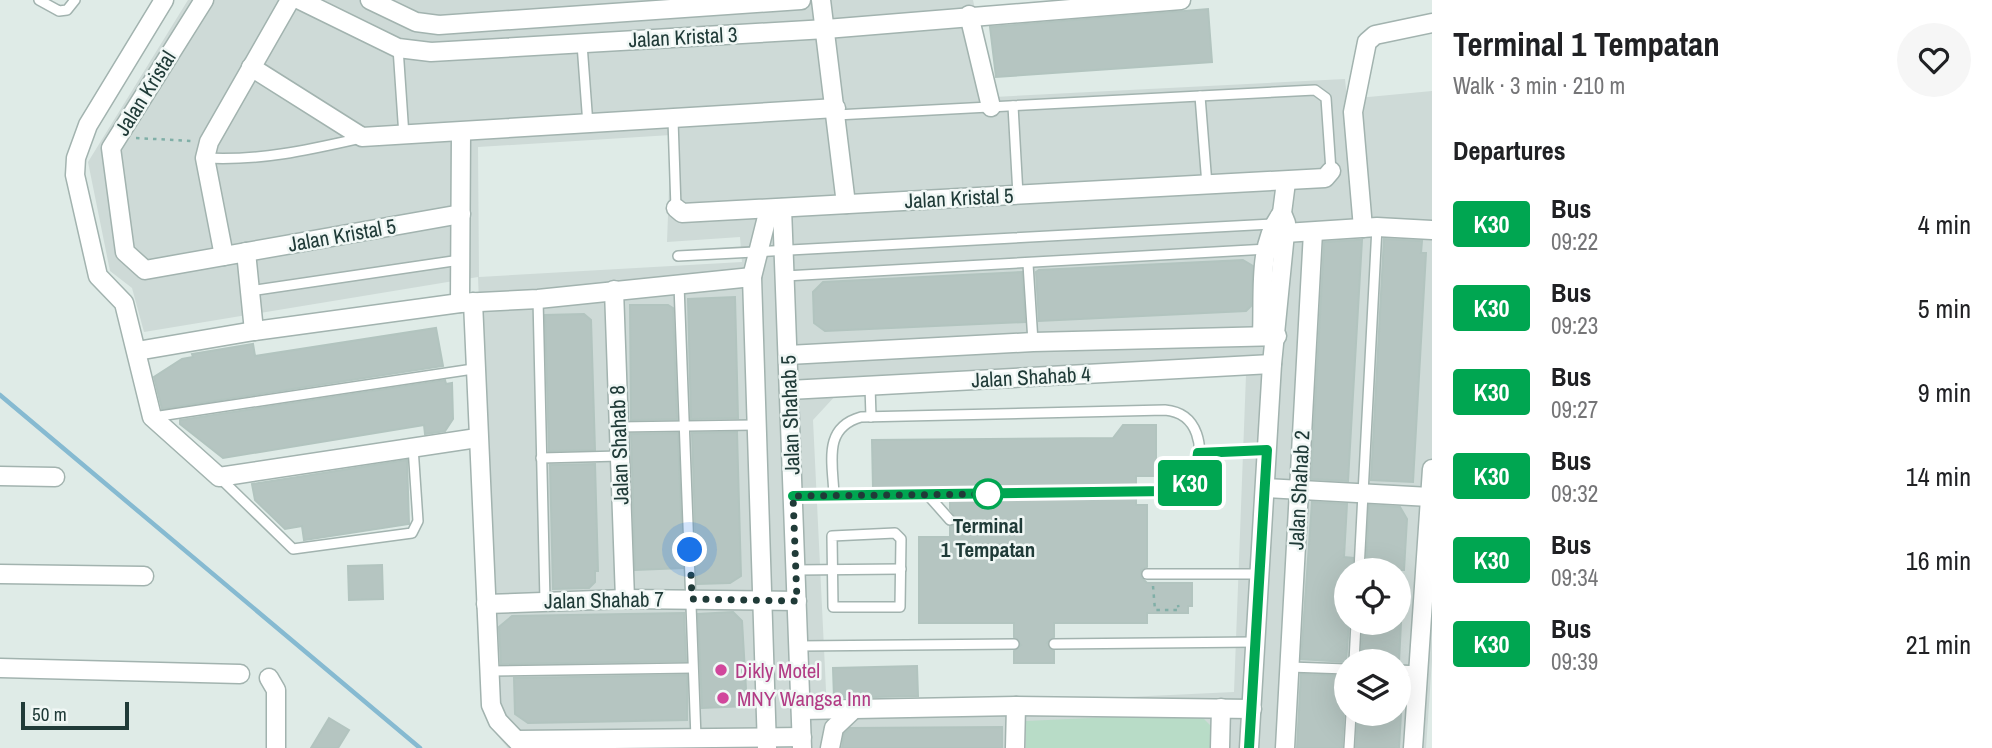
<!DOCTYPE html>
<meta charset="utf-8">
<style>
:root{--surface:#fff;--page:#f6f6f6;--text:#202124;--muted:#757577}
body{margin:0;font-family:"Archivo Narrow",sans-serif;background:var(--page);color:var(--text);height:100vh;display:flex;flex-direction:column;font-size:26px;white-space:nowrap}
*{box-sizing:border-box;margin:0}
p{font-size:23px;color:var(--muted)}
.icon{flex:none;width:38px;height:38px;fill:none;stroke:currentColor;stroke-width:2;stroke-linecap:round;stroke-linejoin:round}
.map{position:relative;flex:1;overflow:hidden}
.drawer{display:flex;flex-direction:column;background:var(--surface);width:560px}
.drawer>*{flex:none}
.badge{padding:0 14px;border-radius:5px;font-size:24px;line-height:46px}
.fabs{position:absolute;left:1334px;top:558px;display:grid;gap:14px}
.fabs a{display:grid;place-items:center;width:77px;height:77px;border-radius:50%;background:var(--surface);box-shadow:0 7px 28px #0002;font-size:35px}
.scale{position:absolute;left:21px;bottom:18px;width:108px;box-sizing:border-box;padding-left:7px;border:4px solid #203b38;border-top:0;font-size:19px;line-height:24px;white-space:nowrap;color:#203b38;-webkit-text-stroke:5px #f0f7f5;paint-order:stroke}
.you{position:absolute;width:35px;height:35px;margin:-18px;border:5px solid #fff;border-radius:50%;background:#1a73e8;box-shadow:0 0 0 10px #1a73e833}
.map>.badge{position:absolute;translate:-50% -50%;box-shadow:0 0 0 4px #fff}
h2{padding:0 21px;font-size:26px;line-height:63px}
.round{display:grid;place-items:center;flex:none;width:74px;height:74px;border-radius:37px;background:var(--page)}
.head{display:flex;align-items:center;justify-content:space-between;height:119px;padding:0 21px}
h1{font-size:33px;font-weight:800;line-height:52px}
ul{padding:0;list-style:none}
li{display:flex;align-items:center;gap:21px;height:84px;padding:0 21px}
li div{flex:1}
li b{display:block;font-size:26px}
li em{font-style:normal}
li .badge{min-width:77px;font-weight:700;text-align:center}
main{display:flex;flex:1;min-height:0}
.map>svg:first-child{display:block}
.built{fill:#cedad7;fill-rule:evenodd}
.green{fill:#b8dcc7}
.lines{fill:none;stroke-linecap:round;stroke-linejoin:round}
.stream{stroke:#86bad1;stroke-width:4.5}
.building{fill:#b5c5c1;stroke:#b2c4bf;stroke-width:2}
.lane-casing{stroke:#a2b3af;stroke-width:12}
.street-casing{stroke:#a2b3af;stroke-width:21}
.path{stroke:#80afa7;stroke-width:2.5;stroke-dasharray:3.5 5;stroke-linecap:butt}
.lane{stroke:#fff;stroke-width:9}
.street{stroke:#fff;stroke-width:18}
.line-casing{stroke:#fff;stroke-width:16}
.line{stroke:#00a651;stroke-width:10}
.walk{stroke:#203b38;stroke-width:7;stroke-dasharray:0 12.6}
.stop-dot{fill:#fff;stroke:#00a651;stroke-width:3.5}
.hotel-dot{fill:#d1479c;stroke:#f0f7f5;stroke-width:2.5}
.labels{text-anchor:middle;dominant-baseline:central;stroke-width:5;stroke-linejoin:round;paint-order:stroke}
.street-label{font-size:21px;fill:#203b38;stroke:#f0f7f5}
.stop-label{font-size:21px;font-weight:bold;fill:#203b38;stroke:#f0f7f5}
.hotel-label{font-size:21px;fill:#b23c85;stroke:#f0f7f5;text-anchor:start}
</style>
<main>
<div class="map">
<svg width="1432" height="748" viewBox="0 0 1432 748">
<rect width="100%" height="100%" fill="#dfebe7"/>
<path class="built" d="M188 0H973L994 97 1345 79 1347 99 1432 91V661L1426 748H508L496 734 478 277 144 332 132 288 110 271 88 162ZM671 135 667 242 740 237 742 262 479 277 478 147ZM1246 375 1234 692 827 711 813 420 837 394ZM1346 570H1398V623H1346ZM1346 662H1398V714H1346Z"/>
<polygon class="green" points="1198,713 1213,728 1212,748 1026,748 1026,721"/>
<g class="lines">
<polyline class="stream" points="0,395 420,748"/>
</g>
<g class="building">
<polygon points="1208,9 1212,62 996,77 990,27"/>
<polygon points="1384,239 1422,241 1421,253 1426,253 1413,482 1371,480"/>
<polygon points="1357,240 1362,240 1348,481 1311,479 1324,242"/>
<polygon points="1243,260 1253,266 1251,306 1246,311 1039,321 1036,272 1039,270"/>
<polygon points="1022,272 1025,322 825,331 814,323 813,292 823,282"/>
<polygon points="735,297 738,418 691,419 688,299"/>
<polygon points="630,305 668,305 673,308 677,419 631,420"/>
<polygon points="584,314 591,320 595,450 549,451 545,315"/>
<polygon points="436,328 443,366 162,409 154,377 182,359 193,357 192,354 253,344 255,356"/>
<polygon points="445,380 446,384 452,383 453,419 445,431 425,434 424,425 223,458 180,424 180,420"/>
<polygon points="1123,425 1156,425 1156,476 1136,476 1136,484 1129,491 1136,498 1136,505 1147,505 1147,567 1141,570 1141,577 1147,583 1192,583 1192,606 1188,606 1188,613 1147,613 1147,623 1054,623 1054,637 1047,643 1054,651 1054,663 1014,663 1014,651 1021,645 1014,637 1014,623 919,623 919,537 950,537 950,527 955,525 957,519 950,509 950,501 1114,499 1121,491 1114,485 873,488 872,440 1113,438"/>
<polygon points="737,432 741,576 730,583 697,584 692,433"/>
<polygon points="678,433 683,568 635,570 631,434"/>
<polygon points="407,460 409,524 304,540 302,526 285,529 255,500 252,484"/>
<polygon points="595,464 598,571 595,571 595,582 589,588 553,589 550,465"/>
<polygon points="1312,502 1347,504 1344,557 1353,558 1352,570 1346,570 1346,623 1349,623 1346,662 1301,659"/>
<polygon points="1369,505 1400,507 1407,519 1404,570 1366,570"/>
<polygon points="382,565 383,599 349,600 348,566"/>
<polygon points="733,612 742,621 747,706 702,708 698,614"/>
<polygon points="684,613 686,661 501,664 499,627 512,616"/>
<polygon points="1363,623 1401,623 1399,662 1361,661"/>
<polygon points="917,666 918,696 834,698 833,668"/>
<polygon points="1301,674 1346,676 1342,748 1297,748"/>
<polygon points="687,675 687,720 528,723 515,714 514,678"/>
<polygon points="1358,714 1401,714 1399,748 1356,748"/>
<polygon points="329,718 349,730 338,748 311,748"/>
<polygon points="1002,727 1002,748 842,748 844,734 850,728"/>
</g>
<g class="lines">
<g class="lane-casing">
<g id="lane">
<polyline points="39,0 59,11 67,10 75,0"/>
<polyline points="582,44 588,125"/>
<polyline points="398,48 404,136"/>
<polyline points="1200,96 1207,185"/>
<polyline points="1013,106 1018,195"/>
<polyline points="836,115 1315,90 1326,98 1331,171"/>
<polyline points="673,120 676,208"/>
<path d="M205 158C260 161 308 150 361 138"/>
<polyline points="678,256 1274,224"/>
<polyline points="1028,264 1033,342"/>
<polyline points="785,276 1268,249"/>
<polyline points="679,285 696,738"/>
<polyline points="250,291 460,260"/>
<polyline points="538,299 545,601"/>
<polyline points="870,386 871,417"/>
<polyline points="153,417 473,369"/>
<polyline points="618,427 754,425"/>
<polyline points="1198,453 1267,450"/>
<polyline points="541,458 620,456"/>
<polyline points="220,478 293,549 412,533 418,521 413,447"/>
<polyline points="927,494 950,520"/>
<polyline points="793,496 1114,492"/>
<path d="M834 496C833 463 822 428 861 417L1165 410C1199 413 1205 448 1195 476L1182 488 1136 491"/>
<polygon points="895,533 901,539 900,607 833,607 832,536"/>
<polyline points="795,570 901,569"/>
<polyline points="1359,570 1377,227"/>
<polyline points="1147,574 1260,574"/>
<polyline points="1054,644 1255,642"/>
<polyline points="798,646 1014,644"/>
<polyline points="1354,662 1356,623"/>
<polyline points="1290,667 1346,669"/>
<polyline points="1398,670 1420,671"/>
<polyline points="489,671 692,668"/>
<polyline points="1349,748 1351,714"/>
</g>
</g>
<g class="street-casing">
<g id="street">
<polyline points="164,0 88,125 76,158 75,175 98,276 124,303 152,417 219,477 477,438"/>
<polyline points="204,0 111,148 125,252 145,270 461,214"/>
<polyline points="300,0 398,48 431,52 826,29 1181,0"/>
<polyline points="370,0 416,22 439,25 801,0"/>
<polyline points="821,0 846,204"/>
<polyline points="969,15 991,107"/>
<polyline points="251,67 362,137 836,108"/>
<polyline points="676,208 682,213 1325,178 1331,171"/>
<polyline points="782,208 802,748"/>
<polyline points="1363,228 1353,112 1367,42 1375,35 1432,23"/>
<polyline points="1285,233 1377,227 1432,230"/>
<polyline points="246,252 254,331"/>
<polyline points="224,256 205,158 209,142 290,0"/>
<polyline points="614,290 625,599"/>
<polyline points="473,302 491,705 498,721 524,748"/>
<polyline points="460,303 461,133"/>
<path d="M1262 334C1264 295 1257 245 1282 213"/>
<polyline points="137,351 254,331 460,303 538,299 752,277"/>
<polyline points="788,355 1033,342 1277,336"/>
<polyline points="789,390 1272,364"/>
<polyline points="0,476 55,477"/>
<polyline points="1265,488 1430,497"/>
<polyline points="0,574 144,576"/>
<polyline points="486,604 625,599 797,601"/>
<polyline points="0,668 240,674"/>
<polyline points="269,678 276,690 276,748"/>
<polyline points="801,710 1016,706 1252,709"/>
<polyline points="517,740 802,737"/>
<polyline points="767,748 752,277 769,209"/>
<polyline points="830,748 834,728 854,709"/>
<polyline points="1015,748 1016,706"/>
<polyline points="1220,748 1221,708"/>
<polyline points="1249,748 1272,364 1286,223 1282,213 1286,182"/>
<polyline points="1285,748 1313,232"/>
<polyline points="1413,748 1432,469"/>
</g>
</g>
<g class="path">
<polyline points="136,138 192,141"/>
<polyline points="1153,586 1155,610 1179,610 1178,605"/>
</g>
<use href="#lane" class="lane"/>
<use href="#street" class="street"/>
</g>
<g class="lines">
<g class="line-casing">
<polyline id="line" points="793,496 1170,491 1182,488 1195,476 1198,453 1267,450 1249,748"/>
</g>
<use href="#line" class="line"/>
<polyline class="walk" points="690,550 692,599 797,601 793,496 988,494"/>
</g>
<circle class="stop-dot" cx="988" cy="494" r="14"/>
<g class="hotel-dot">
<circle cx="721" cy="670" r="7"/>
<circle cx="723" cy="698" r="7"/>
</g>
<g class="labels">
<g class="street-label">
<text transform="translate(683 37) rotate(-3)">Jalan Kristal 3</text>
<text transform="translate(145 93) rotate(-58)">Jalan Kristal</text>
<text transform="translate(959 198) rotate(-3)">Jalan Kristal 5</text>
<text transform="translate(342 235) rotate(-10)">Jalan Kristal 5</text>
<text transform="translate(1031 377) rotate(-3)">Jalan Shahab 4</text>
<text transform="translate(790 415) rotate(-92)">Jalan Shahab 5</text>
<text transform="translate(619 445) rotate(-92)">Jalan Shahab 8</text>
<text transform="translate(1299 490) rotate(-87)">Jalan Shahab 2</text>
<text transform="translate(604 600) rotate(-1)">Jalan Shahab 7</text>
</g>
<g class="stop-label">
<text x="988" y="525">Terminal<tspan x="988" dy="24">1 Tempatan</tspan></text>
</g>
<g class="hotel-label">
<text x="735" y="670">Dikly Motel</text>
<text x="737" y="698">MNY Wangsa Inn</text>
</g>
</g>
</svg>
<div class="fabs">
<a><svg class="icon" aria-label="locate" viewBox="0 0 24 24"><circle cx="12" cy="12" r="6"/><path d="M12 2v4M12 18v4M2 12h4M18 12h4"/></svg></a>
<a><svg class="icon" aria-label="layers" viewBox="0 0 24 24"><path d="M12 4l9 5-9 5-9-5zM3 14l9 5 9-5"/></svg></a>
</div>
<div class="scale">50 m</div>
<div class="you" style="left:690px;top:550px"></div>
<b class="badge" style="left:1190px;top:483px;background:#00a651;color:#fff">K30</b>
</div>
<section class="drawer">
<div class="head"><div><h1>Terminal 1 Tempatan</h1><p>Walk · 3 min · 210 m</p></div><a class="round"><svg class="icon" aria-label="heart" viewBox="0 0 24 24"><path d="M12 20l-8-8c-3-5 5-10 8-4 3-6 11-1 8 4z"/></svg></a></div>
<h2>Departures</h2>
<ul>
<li><span class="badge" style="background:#00a651;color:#fff">K30</span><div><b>Bus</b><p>09:22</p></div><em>4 min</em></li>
<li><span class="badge" style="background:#00a651;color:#fff">K30</span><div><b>Bus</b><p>09:23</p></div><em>5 min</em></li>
<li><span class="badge" style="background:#00a651;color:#fff">K30</span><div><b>Bus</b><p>09:27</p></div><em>9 min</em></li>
<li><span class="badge" style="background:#00a651;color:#fff">K30</span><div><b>Bus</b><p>09:32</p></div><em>14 min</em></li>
<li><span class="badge" style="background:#00a651;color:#fff">K30</span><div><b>Bus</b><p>09:34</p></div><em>16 min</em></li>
<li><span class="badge" style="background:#00a651;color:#fff">K30</span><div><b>Bus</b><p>09:39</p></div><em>21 min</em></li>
</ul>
</section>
</main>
